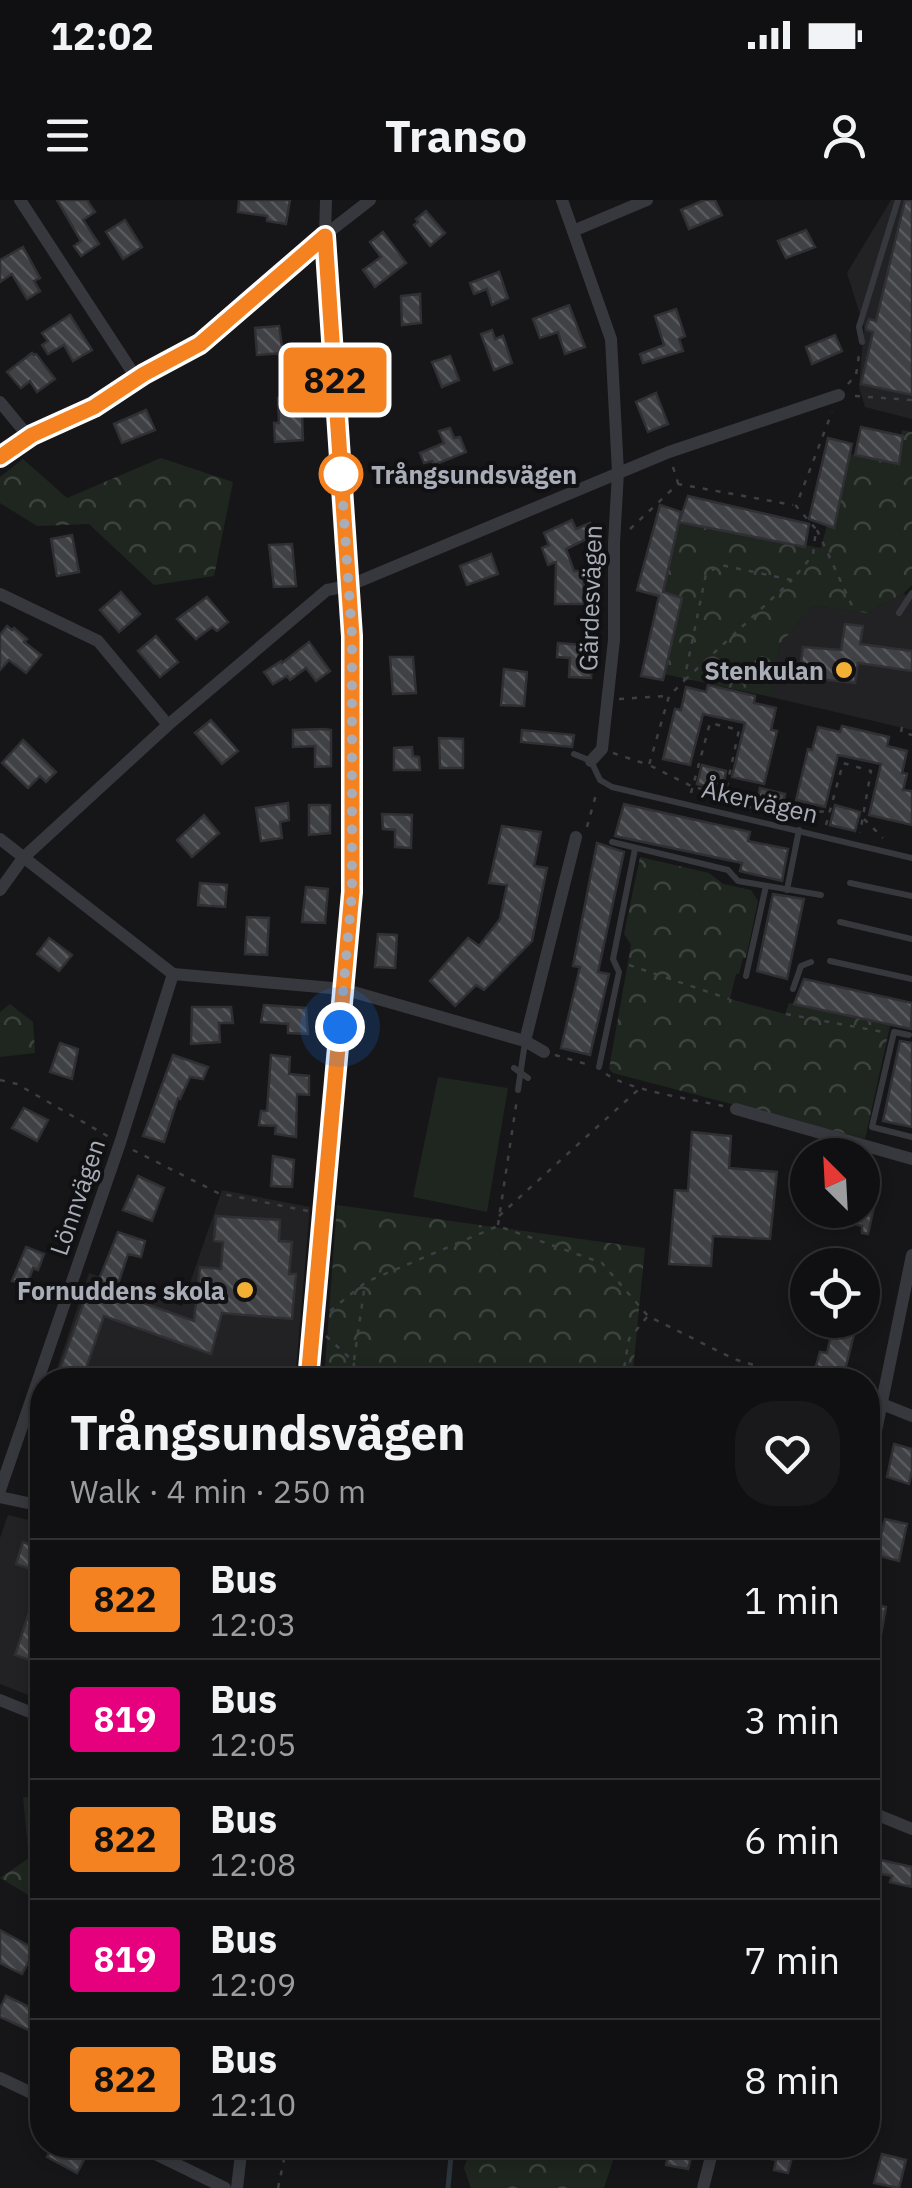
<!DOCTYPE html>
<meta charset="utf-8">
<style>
:root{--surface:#101012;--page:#19191b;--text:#f1f3f6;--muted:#9c9d9f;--line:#303032}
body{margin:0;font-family:"IBM Plex Sans",sans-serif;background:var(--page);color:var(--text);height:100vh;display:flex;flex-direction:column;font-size:38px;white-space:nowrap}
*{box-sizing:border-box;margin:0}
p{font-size:32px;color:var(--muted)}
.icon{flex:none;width:55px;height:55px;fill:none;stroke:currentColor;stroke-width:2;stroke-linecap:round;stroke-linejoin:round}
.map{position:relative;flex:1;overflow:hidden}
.sheet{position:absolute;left:30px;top:1168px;width:850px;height:790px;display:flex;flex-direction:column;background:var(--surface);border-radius:40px;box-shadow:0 5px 15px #0003,0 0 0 2px var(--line)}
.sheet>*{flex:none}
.badge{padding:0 20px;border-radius:8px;font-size:35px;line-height:65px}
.needle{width:65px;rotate:336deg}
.fabs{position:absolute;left:790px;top:938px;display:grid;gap:20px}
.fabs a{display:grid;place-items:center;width:90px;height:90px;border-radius:50%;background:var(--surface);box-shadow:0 5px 15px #0003,0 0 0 2px var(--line);font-size:50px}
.you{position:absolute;width:50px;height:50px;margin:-25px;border:8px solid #fff;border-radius:50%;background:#1a73e8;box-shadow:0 0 0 15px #1a73e833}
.map>.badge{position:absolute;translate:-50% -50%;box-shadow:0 0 0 5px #fff}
.round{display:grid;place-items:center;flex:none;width:105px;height:105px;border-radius:40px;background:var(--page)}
.overview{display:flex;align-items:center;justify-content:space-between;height:170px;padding:0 40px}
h1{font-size:48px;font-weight:800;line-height:75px}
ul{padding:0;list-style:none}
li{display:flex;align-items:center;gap:30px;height:120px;padding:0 40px;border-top:2px solid var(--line)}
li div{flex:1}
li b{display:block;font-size:38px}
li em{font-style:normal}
li .badge{min-width:110px;font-weight:700;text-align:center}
.status{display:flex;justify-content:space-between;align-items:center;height:70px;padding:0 50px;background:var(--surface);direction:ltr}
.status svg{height:28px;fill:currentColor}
header{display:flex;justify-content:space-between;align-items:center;height:130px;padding:0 40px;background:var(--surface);font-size:45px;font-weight:800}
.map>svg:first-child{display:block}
.built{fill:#222225}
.grass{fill:#1e261f}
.forest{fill:url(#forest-crowns)}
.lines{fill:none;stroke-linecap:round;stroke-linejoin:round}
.stream{stroke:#2c353c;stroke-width:5}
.building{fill:url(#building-back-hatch);stroke:#303034;stroke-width:2.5}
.path{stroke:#3d3f44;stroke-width:2.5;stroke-dasharray:5 8;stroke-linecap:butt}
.lane{stroke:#37383d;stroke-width:6}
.street{stroke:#37383d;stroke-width:12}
.line-casing{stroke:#fff;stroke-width:22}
.line{stroke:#f58220;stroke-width:15}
.walk{stroke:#a8adb8;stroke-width:10;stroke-dasharray:0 18}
.stop-dot{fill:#fff;stroke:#f58220;stroke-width:5}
.poi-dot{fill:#f2b134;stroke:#111113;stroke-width:4}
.labels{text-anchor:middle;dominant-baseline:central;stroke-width:8;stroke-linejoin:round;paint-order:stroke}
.stop-label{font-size:25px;font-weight:bold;fill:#a8adb8;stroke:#111113;text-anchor:start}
.street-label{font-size:25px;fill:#a8adb8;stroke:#111113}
.poi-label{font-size:25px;font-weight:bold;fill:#a8adb8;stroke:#111113;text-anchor:end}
</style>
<div class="status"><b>12:02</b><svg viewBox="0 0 49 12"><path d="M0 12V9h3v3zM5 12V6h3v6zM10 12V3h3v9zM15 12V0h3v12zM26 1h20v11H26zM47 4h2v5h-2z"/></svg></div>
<header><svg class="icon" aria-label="menu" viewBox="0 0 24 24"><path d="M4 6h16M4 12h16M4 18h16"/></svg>Transo<svg class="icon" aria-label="person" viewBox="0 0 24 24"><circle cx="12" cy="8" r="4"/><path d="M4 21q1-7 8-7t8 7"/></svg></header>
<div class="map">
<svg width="912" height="1988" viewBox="0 0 912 1988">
<defs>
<pattern id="forest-crowns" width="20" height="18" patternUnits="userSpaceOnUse" patternTransform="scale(2.5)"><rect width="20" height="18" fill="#1e261f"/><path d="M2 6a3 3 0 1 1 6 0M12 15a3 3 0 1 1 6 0" fill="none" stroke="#3c433d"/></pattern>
<pattern id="building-back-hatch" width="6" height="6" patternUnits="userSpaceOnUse" patternTransform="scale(2.5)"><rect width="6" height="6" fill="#404145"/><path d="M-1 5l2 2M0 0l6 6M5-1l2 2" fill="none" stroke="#595a5e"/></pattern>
</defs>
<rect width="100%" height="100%" fill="#161618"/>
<g class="built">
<polygon points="891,0 912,0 912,219 865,207 859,187 864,127 847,73"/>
<polygon points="903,394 912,396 912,530 771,497 780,444 813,406 867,413"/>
<polygon points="222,990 310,1007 295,1180 53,1180 89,1073 182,1106"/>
<polygon points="8,1315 42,1323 42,1481 36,1498 0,1484 0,1338"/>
</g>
<polygon class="grass" points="438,877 508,888 487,1012 413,997"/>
<g class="forest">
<polygon points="902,230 912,232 912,385 903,394 867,413 813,406 780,444 771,497 664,474 682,398 663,392 678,322 821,348 827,325 834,327 850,254 898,263"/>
<polygon points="161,258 233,282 214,376 154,385 89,324 37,326 0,303 0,277 23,259 67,298"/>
<polygon points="640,657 709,673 723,684 751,690 758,701 746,758 743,758 739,774 736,774 730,799 785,814 789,803 890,826 865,939 613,873 609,869 631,745 624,734"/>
<polygon points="10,804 33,822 35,853 0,857 0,812"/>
<polygon points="337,1005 645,1048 632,1180 324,1180"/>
<polygon points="23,1597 42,1598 42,1703 0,1678 29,1658"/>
<polygon points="472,1945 618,1945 604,1988 471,1988 464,1968"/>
</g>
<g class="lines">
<polyline class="stream" points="448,1988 452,1945"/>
</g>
<g class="building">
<polygon points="57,0 87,0 95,12 83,20 99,44 81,56 74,46 81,41"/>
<polygon points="239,0 290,0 286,24 267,21 267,16 238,12"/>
<polygon points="704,0 715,0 722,15 689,29 681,10"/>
<polygon points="905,0 912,0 912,195 861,184 873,132 867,130 866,127 869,119 876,121"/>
<polygon points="426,11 445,33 430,46 414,25 418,22 416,19"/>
<polygon points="125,20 142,47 123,59 106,32"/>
<polygon points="806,30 815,47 786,58 778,41"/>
<polygon points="383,32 406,63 375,87 363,70 381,57 370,42"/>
<polygon points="23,47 40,78 34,81 40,91 27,99 12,74 0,82 0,60"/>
<polygon points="499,72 508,98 492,105 487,89 474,94 470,83"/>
<polygon points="420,94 421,123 402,125 401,96"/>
<polygon points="569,105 585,147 565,154 558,132 540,138 533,119"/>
<polygon points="676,109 685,136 679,139 683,151 643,163 640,154 664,145 655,116"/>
<polygon points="70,115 92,150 73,161 64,145 48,154 42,145 48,141 42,133"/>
<polygon points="279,126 283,153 257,155 255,128"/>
<polygon points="492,130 495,139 503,136 512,163 494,170 481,134"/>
<polygon points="835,135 842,151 812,164 806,147"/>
<polygon points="32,153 34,155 36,154 55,179 37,192 30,181 21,188 7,172"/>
<polygon points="450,156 459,180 442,187 432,162"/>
<polygon points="290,186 301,186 303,240 275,242 274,223 279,223 278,198 291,197"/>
<polygon points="656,193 668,224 648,232 636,202"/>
<polygon points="146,210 155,230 122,243 114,224"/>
<polygon points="861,227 903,236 899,264 855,255"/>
<polygon points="450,228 454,238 460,237 466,252 434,265 432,261 424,263 420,253 444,243 439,231"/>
<polygon points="828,238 852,244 834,328 809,319"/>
<polygon points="688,296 809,324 805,347 679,322"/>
<polygon points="660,305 681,312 663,392 682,398 663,480 641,476 659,396 637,390"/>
<polygon points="572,320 576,329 590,323 595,335 566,349 574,371 584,371 583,404 555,404 556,362 548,365 542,348 549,345 544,333"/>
<polygon points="72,335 79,372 57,376 51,339"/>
<polygon points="292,344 296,386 274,387 269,345"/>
<polygon points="491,354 498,374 467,385 460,366"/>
<polygon points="121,392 140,414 119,432 100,410"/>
<polygon points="207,397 228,422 217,431 212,427 196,439 177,419"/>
<polygon points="845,424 863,426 860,444 912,451 912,471 858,463 855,483 799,477 803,447 841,450"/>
<polygon points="7,426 12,430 14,428 27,439 24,442 41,455 26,473 9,460 0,470 0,435"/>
<polygon points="156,436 178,462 160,477 138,451"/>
<polygon points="309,442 330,471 316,481 306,468 290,480 287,476 273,484 264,472 281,461 282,463"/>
<polygon points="558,443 594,446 591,478 569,477 570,458 557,457"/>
<polygon points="390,457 413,457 416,493 393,494"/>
<polygon points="504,469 527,472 524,506 501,505"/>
<polygon points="708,485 755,496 754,503 776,508 771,530 777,531 764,584 732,577 745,523 703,514 690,565 663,559 675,509 681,510 686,487 706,492"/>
<polygon points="211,520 238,551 222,564 195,533"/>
<polygon points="842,526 889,537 887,546 907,551 902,573 907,574 903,590 912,591 912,625 869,615 881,564 838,555 825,607 796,600 808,549 812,550 818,527 840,532"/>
<polygon points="324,529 331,530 331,566 315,567 315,546 293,547 293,530"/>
<polygon points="522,530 574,535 572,547 521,542"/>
<polygon points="439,538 463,539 463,568 440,568"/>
<polygon points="23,540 56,572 46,582 40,576 28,588 2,563"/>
<polygon points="412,547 413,556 419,557 420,570 394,570 394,548"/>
<polygon points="702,565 726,571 722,590 697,584"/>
<polygon points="760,588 785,594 781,613 756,608"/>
<polygon points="288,603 289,620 280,622 282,638 261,641 256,608"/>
<polygon points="624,604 750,632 748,641 788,649 782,681 740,671 742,663 615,636"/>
<polygon points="309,605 330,605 330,633 309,635"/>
<polygon points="835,605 860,612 855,631 830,625"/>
<polygon points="382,614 412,615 411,648 395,647 395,630 383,629"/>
<polygon points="204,615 219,633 192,657 177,640"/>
<polygon points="502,626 541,632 534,666 547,668 532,741 484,790 476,785 455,806 430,781 468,738 479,746 500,719 507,685 489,683"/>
<polygon points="597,643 624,652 598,772 609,774 590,855 561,848 580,767 573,766"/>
<polygon points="200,683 227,685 225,707 198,705"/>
<polygon points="306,687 328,689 325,723 302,722"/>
<polygon points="773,694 804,699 787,779 757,771"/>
<polygon points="247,717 269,718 267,755 245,754"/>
<polygon points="378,734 397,735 395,768 375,767"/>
<polygon points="49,738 72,755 59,771 37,754"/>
<polygon points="804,779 912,803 911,829 794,804"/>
<polygon points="264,805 306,808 308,834 288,833 288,824 261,822"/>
<polygon points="192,807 231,807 233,823 219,823 220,842 191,844"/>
<polygon points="900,841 912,843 912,927 883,921"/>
<polygon points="60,843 78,849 72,879 50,872"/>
<polygon points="173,855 208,867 203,879 190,877 180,899 178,898 164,942 143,936"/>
<polygon points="271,855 290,857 289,874 309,876 309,895 297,894 296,937 275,934 276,926 259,925 261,911 267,911"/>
<polygon points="24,908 48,920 37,941 12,928"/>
<polygon points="692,932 731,936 729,968 777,972 770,1039 713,1036 711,1066 669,1064 675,990 688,991"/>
<polygon points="273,956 294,960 292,987 271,986"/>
<polygon points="138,976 164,988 152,1021 123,1010"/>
<polygon points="862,985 878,989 868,1034 862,1033 862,1026 848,1022 851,1011 857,1012 857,1010 862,1010"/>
<polygon points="216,1016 280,1020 279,1041 292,1042 289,1074 296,1074 292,1119 222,1113 211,1154 104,1116 82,1180 56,1180 90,1085 96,1087 118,1032 145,1041 141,1057 128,1054 115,1093 194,1121 200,1067 221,1069 223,1042 214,1041"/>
<polygon points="26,1047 44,1054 38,1070 33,1068 27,1085 12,1081"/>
<polygon points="834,1122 856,1127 844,1174 816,1166 820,1152 827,1153"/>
<polygon points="894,1244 912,1249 912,1270 909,1284 887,1277"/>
<polygon points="885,1319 907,1324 899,1361 876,1355"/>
<polygon points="23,1342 42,1349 42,1373 16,1364"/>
<polygon points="40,1379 42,1379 42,1464 15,1455"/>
<polygon points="868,1403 886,1407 879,1446 868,1443"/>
<polygon points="881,1660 912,1667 912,1687 890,1682 892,1676 877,1673"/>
<polygon points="0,1730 42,1753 38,1766 29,1761 22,1774 0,1763"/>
<polygon points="6,1796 42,1813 33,1832 0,1817 0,1808"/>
<polygon points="53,1945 70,1945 87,1954 77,1973 47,1957"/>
<polygon points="643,1945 685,1945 684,1952 692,1954 688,1969 666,1965 668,1956 643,1948"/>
<polygon points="764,1945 794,1949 788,1973 774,1970 776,1960 761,1957"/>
<polygon points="882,1954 906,1960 899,1988 874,1983"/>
</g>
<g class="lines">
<g class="path">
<polyline points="848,184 856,175 859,155"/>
<polyline points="855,196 912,200"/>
<polyline points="673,267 678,283"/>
<polyline points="630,329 678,284 793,305"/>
<polyline points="817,330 855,412"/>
<polyline points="685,480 792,380"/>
<polyline points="619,499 666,496"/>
<polyline points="902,527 901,532 912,535"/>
<polyline points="613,553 649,565 669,496 684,481 706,374 721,365 792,380 813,355 816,329 796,306 832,212"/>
<polyline points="651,566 693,587 725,594 753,609"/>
<polyline points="691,593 710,523 739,530 723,604"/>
<polyline points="780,615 829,611"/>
<polyline points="864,619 883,638"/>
<polyline points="826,625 843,563 871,571 860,633"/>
<polyline points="587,627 597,591"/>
<polyline points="629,765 729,799"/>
<polyline points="786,814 883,832"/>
<polyline points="555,855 586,864"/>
<path d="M606 874C631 891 692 899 723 906"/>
<polyline points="0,880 17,884 109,937"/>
<polyline points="133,950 218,993 308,1011"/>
<polyline points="499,1016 639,889"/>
<polyline points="498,1025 517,899"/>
<polyline points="330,1111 366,1082 498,1026 602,1063 648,1116 734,1159 803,1180"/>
<polyline points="326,1136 354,1162 353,1180"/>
<polyline points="354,1160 365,1084"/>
<polyline points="622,1180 629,1139 647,1117"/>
<polyline points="278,1988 287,1945"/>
</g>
<g class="lane">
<polyline points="862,142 859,127 898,0"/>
<polyline points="899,413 912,393"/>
<polyline points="574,554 591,561 600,580 612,587 912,658"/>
<polyline points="612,642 728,670 738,681 821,695"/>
<polyline points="850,683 912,696"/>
<polyline points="787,690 799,630"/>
<polyline points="840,722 912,739"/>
<polyline points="830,761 912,779"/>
<polyline points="746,776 766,686"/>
<polyline points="793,789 801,766 811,762"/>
<polyline points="909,835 894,832 872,927 912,937"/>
<polyline points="599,867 619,772 613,759 635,649"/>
<polyline points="514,868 528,878"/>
<polyline points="518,890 525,842"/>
<polyline points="868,1598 870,1593"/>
</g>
<g class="street">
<polyline points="20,0 137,179"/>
<polyline points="562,0 611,139 618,272 614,343 614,440 602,549 591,561"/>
<polyline points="573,31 647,0"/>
<polyline points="0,202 29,237"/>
<polyline points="0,257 32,235 94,207 144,174 200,143 325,35 370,0"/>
<polyline points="0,394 98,441 168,525"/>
<polyline points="0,639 173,774 343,789 525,841 544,852"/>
<polyline points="0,690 23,658 168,525 327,390 348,386 669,252 839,195"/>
<polyline points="525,841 576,637"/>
<polyline points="736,909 912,959"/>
<polyline points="308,1180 352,692 351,436 325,35 326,0"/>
<polyline points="882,1204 912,1216"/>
<polyline points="868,1270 912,1055"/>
<polyline points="0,1290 120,943 173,774"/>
<polyline points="0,1297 42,1306"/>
<polyline points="0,1500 42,1517"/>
<polyline points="868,1611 912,1629"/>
<polyline points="0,1878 42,1898"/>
<polyline points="137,1945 225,1988"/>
<polyline points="237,1988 242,1945"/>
<polyline points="703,1988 714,1945"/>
</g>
</g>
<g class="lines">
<g class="line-casing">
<polyline id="line" points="0,257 32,235 94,207 144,174 200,144 325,36 352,436 352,692 308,1180"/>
</g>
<use href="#line" class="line"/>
<polyline class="walk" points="340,827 352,692 352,436 341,274"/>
</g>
<circle class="stop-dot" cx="341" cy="274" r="20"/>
<g class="poi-dot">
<circle cx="844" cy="470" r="10"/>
<circle cx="245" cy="1090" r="10"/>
</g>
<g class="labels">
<g class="stop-label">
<text x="371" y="274">Trångsundsvägen</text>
</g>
<g class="street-label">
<text transform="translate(590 398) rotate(-88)">Gärdesvägen</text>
<text transform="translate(760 601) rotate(13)">Åkervägen</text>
<text transform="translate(77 997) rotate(-71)">Lönnvägen</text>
</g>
<g class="poi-label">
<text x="824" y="470">Stenkulan</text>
<text x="225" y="1090">Fornuddens skola</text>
</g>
</g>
</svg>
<div class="fabs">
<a><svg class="needle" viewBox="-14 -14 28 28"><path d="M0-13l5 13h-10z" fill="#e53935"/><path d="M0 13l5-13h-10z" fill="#9c9d9f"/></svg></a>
<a><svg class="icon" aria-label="locate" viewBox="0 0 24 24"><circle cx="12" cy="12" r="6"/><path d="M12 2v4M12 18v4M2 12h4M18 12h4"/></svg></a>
</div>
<div class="you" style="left:340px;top:827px"></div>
<b class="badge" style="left:335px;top:180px;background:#f58220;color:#111">822</b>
<section class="sheet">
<div class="overview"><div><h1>Trångsundsvägen</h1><p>Walk · 4 min · 250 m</p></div><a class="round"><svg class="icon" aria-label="heart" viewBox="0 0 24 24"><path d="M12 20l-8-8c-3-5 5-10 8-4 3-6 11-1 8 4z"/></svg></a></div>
<ul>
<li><span class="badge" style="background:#f58220;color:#111">822</span><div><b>Bus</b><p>12:03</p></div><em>1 min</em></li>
<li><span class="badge" style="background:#e6007e;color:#fff">819</span><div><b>Bus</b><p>12:05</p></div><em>3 min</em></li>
<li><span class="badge" style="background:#f58220;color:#111">822</span><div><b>Bus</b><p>12:08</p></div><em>6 min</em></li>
<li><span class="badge" style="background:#e6007e;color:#fff">819</span><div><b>Bus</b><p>12:09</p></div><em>7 min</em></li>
<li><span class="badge" style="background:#f58220;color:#111">822</span><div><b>Bus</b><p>12:10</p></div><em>8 min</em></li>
</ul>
</section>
</div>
